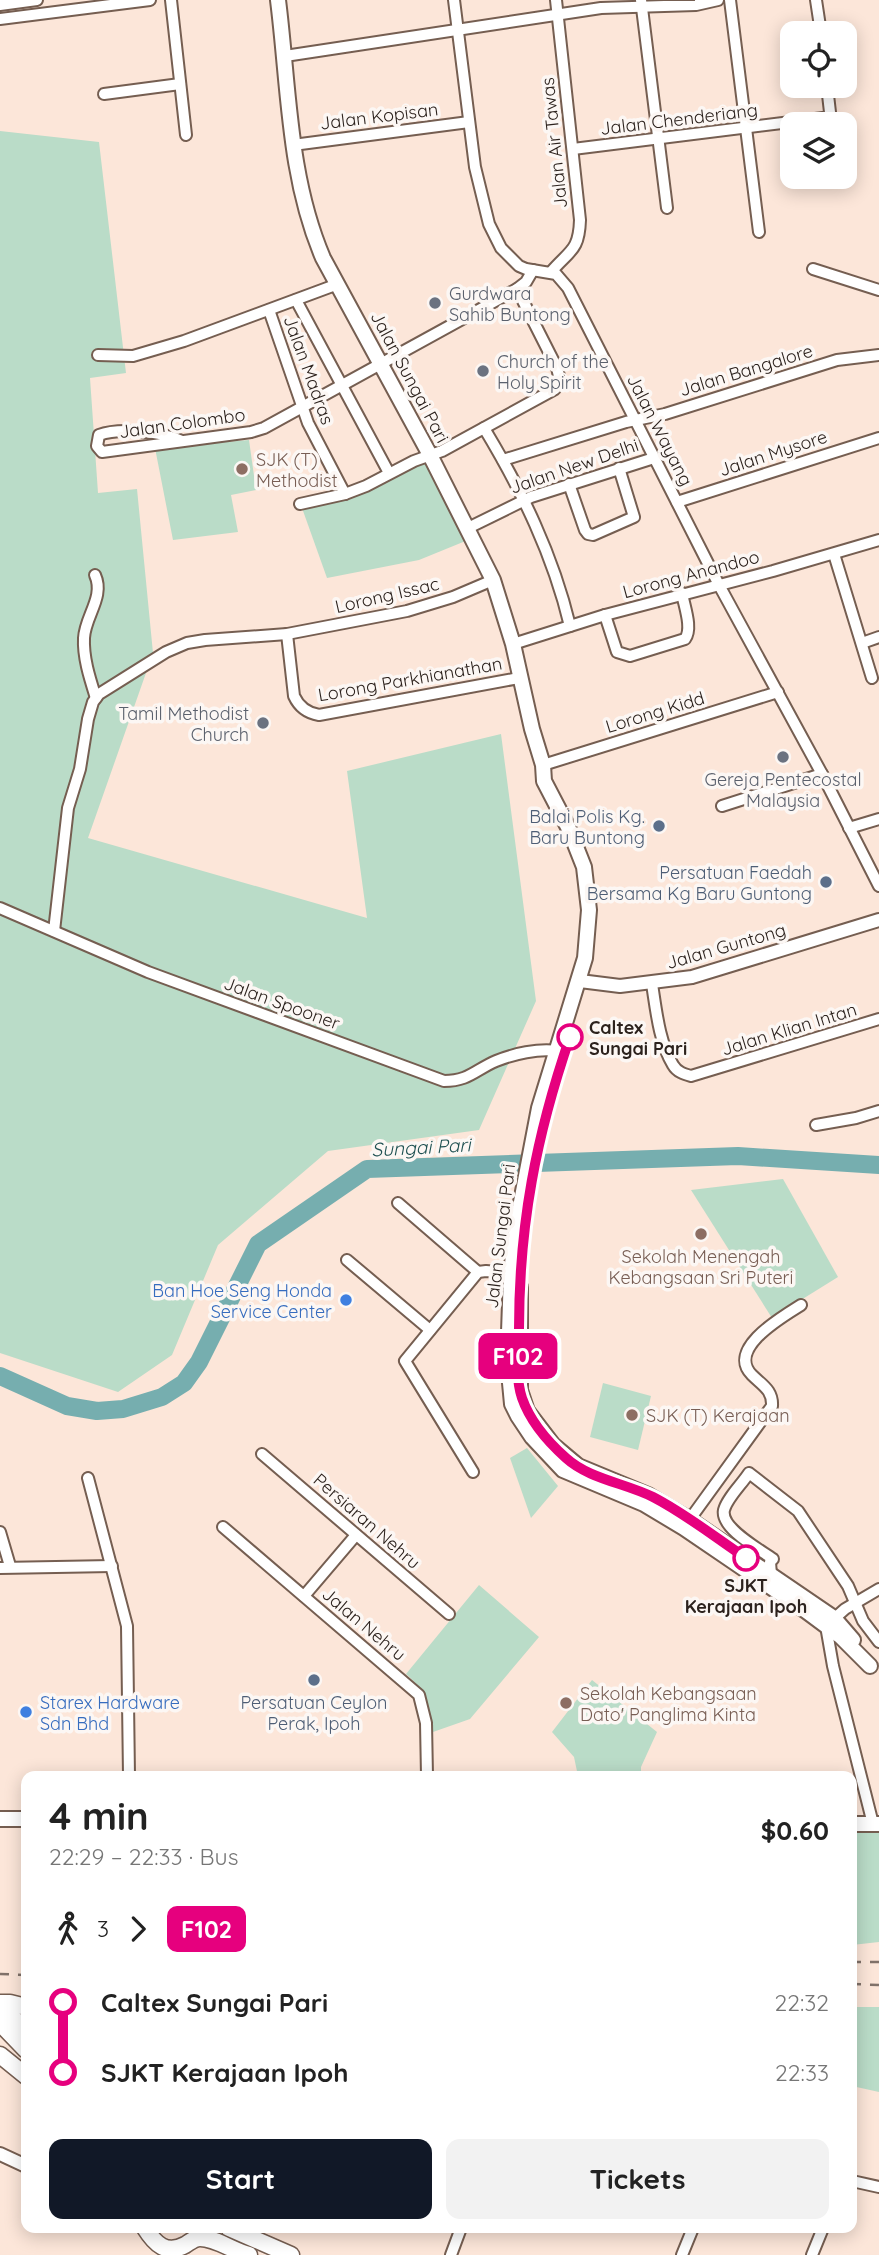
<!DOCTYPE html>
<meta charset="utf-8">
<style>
:root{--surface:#fff;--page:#f2f2f2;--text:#222;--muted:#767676;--accent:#111827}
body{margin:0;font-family:Quicksand,sans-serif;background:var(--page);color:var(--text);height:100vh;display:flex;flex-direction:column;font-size:26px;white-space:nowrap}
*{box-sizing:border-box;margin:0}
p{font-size:23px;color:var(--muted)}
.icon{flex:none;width:38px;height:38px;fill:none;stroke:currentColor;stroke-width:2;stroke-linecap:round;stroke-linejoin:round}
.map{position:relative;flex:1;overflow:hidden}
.panel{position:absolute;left:21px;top:1771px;width:836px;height:462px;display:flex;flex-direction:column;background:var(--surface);border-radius:14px;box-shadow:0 4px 18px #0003}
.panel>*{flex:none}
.badge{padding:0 14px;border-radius:10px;font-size:24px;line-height:46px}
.tools{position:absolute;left:780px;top:21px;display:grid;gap:14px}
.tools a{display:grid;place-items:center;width:77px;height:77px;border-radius:14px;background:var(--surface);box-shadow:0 4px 18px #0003;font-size:35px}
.map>.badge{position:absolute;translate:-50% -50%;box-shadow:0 0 0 4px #fff}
.legs{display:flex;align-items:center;gap:10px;height:77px;padding:0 28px;font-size:23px}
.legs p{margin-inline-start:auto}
.headline{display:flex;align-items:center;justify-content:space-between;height:119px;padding:0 28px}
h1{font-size:38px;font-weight:800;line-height:52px}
.cta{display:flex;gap:14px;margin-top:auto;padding:14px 28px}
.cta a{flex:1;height:80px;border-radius:14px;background:var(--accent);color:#fff;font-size:28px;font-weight:800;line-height:80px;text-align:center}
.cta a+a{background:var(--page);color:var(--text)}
ul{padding:0 28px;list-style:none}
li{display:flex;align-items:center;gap:24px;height:70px;font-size:26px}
li i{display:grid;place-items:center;width:10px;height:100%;margin:0 9px;background:currentColor}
li i::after{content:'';width:18px;height:18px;margin:-9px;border:5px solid;border-radius:50%;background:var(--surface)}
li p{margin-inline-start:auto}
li:first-child i{background:linear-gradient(#0000 50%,currentColor 0)}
li:last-child i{background:linear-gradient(currentColor 50%,#0000 0)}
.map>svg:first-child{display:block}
.green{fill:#badcc8}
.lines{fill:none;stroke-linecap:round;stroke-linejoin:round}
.river{stroke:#76aeaf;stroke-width:18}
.minor-casing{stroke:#755e51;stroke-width:14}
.tertiary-casing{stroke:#755e51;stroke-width:16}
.secondary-casing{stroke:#755e51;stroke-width:18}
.primary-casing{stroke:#755e51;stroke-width:19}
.minor{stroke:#fff;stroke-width:10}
.tertiary{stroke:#fff;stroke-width:12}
.secondary{stroke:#fff;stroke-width:14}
.primary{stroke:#fff;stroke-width:16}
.rail{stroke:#81726a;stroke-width:2.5;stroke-dasharray:9 9;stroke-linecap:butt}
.line-1-casing{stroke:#fff;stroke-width:16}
.line-1{stroke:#e6007e;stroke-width:10}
.worship-dot{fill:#6b7280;stroke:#fcf7f4;stroke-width:2.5}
.education-dot{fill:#8d6e63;stroke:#fcf7f4;stroke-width:2.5}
.service-dot{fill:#5c6f8a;stroke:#fcf7f4;stroke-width:2.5}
.stop-1-dot{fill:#fff;stroke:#e6007e;stroke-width:3.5}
.shop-dot{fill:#3f7fe0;stroke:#fcf7f4;stroke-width:2.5}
.labels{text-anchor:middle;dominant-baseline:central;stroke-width:7;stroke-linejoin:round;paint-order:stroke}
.street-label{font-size:18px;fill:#2c221d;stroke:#fcf7f4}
.worship-label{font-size:18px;fill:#5b616d;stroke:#fcf7f4;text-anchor:start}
.education-label{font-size:18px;fill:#785e54;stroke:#fcf7f4;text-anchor:start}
.service-label{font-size:18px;fill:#4e5e75;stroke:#fcf7f4;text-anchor:end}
.stop-label{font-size:18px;font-weight:bold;fill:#2c221d;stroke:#fcf7f4;text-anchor:start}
.shop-label{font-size:18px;fill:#366cbe;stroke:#fcf7f4;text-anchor:end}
.water-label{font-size:19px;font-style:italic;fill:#1e5051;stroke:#fcf7f4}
</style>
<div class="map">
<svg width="879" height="2255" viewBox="0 0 879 2255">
<rect width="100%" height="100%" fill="#fce6d9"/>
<g class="green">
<polygon points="0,131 99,142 126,373 90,378 98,493 137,489 153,653 88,838 367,918 347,771 501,734 536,1001 479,1130 328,1151 218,1245 172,1355 118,1392 0,1353"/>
<polygon points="249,440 256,490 231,495 238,532 173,540 155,448"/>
<polygon points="426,461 468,540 419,560 327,578 302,508"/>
<polygon points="783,1179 838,1277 772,1318 691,1190"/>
<polygon points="603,1383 651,1396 638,1450 590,1437"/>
<polygon points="527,1448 558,1486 531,1518 510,1458"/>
<path d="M479 1585 539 1637 470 1719 433 1732C429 1704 428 1693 406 1674Z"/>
<polygon points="592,1680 657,1732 641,1767 641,1776 578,1776 574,1757 552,1732"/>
<polygon points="852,1832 879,1832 879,1942 852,1945"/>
<polygon points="852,2007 879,2007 879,2092 852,2086"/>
</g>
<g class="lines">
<polyline class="river" points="0,1376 67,1406 97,1411 123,1409 162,1397 184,1383 199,1362 258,1244 367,1169 738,1156 879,1165"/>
<g class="minor-casing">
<g id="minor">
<polyline points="171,0 186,135"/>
<polyline points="454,0 475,167 489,224 501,248 519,266 526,269 556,274 568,288 719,585 822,774 879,886"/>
<polyline points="641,0 667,208"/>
<polyline points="730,0 759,232"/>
<polyline points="816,0 821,33"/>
<polyline points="0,5 37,0"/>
<polyline points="0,19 150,0"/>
<polyline points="285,56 601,8 696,5 718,0"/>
<polyline points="827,86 831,121"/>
<polyline points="104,94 180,84"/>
<polyline points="293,145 469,122"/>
<polyline points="573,149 831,117"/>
<polyline points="813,269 879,290"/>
<path d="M551 272C570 250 579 251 580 220L556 0"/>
<polyline points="296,300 389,473"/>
<polyline points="269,310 308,423 345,494"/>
<polyline points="98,355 133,356 184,341 338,284"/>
<path d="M484 428C522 491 553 555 570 626"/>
<path d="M182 441C164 432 119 427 99 435L97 446 102 452 251 432 264 428 517 289 526 282 533 270"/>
<polyline points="503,460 626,422 665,414 837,360 879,355"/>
<polyline points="569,484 585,530 588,534 593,535 634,517 619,468"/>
<polyline points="677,502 879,438"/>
<polyline points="300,504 345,494 366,486 414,461 442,451 555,389 559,376 557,368 517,289"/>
<polyline points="468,528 531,497 654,458"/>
<polyline points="834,554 872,678"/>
<path d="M95 575C105 597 85 616 84 638 83 658 90 679 96 698"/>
<path d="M605 615 617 652 630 656 685 639C693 628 684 606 682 593"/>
<path d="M287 634 294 696C299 707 307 713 319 715L519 678"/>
<polyline points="862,643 879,637"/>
<polyline points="513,644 605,615 773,571 879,540"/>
<polyline points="543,765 778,692"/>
<polyline points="722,806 822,774"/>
<polyline points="849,828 879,819"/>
<path d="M0 908 148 972 444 1081C469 1081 475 1070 496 1061 513 1054 539 1048 557 1051"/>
<polyline points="54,931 68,808 80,769 88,719 93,702 99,694 166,652 187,643 205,640 287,634 407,611 453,597 493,580"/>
<path d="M652 984C656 1009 659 1042 673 1065 677 1072 684 1074 691 1076L879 1019"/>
<polyline points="816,1125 856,1118 879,1111"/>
<polyline points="398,1203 478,1272"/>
<polyline points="347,1260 430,1330"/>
<polyline points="262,1454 449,1614"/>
<polyline points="473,1472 405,1361 478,1272 486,1271 520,1274"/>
<polyline points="88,1478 127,1626 129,1776"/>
<path d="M685 1526 772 1406C773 1390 762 1385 752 1375 726 1349 782 1317 801 1305"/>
<polyline points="223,1527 419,1695 426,1723 427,1776"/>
<polyline points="0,1532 10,1566"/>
<polyline points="0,1568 112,1566"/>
<path d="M771 1575 770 1562 773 1559C759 1549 720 1528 724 1510 727 1498 742 1484 749 1473L798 1511 848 1586 863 1621 879 1642"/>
<polyline points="304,1596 356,1535"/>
<polyline points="873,1824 833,1666 826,1626 845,1609 879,1589"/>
<polyline points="852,2181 879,2187"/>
<polyline points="451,2255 461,2228"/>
<polyline points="682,2255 693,2228"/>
<polyline points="812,2255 823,2228"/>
</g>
</g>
<g class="tertiary-casing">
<g id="tertiary">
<polyline points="580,981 620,986 692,977 879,920"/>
<polyline points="0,2154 26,2166"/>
</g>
</g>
<g class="secondary-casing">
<g id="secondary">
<path d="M278 0C289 87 288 176 323 258L430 455 493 580 513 644 532 729 543 765 544 781 569 829 584 867 589 910 585 958 539 1108 516 1228 511 1273 508 1362 512 1404 518 1416 532 1437 563 1470 644 1504 684 1528 806 1611 841 1637 870 1666"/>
<polyline points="520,1287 520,1390 527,1411 553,1445 578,1466 648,1495 690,1520 834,1618 853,1640"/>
<polyline points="0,1819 26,1819"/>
<polyline points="852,1824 879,1824"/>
</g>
</g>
<g class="primary-casing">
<g id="primary">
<polyline points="0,2003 10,2003 26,2007"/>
<polyline points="0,2005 26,2031"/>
<polyline points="0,2023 26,2050"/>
<polyline points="0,2055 26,2076"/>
<path d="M145 2228C155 2244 166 2255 185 2245 190 2242 194 2238 200 2238 216 2238 233 2251 249 2255"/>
<polyline points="229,2228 291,2255"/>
</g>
</g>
<use href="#minor" class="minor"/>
<use href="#tertiary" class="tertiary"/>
<use href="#secondary" class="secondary"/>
<use href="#primary" class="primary"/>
<g class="rail">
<polyline points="852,1962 879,1962"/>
<polyline points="0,1974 26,1975"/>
<polyline points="852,1984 879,1985"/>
</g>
</g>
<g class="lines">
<g class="line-1-casing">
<path id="line-1" d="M570 1037C536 1136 519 1225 519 1329 518 1352 515 1377 522 1398 530 1421 548 1442 566 1458 589 1479 625 1483 653 1497 686 1514 716 1538 746 1558"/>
</g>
<use href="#line-1" class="line-1"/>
</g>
<g class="worship-dot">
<circle cx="435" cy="303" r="7"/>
<circle cx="483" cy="371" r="7"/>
<circle cx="263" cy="723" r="7"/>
<circle cx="783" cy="757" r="7"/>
</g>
<g class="education-dot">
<circle cx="242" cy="469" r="7"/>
<circle cx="701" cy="1234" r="7"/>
<circle cx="632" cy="1415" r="7"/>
<circle cx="566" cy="1703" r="7"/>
</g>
<g class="service-dot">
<circle cx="659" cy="826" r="7"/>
<circle cx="826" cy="882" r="7"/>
<circle cx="314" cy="1680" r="7"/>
</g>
<g class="stop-1-dot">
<circle cx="570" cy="1037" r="12"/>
<circle cx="746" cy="1558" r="12"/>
</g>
<g class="shop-dot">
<circle cx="346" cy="1300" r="7"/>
<circle cx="26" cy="1712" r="7"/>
</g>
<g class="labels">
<g class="street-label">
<text transform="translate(379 116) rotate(-7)">Jalan Kopisan</text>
<text transform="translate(679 119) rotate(-7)">Jalan Chenderiang</text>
<text transform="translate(554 143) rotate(-96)">Jalan Air Tawas</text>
<text transform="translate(309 370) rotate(70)">Jalan Madras</text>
<text transform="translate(746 370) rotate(-17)">Jalan Bangalore</text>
<text transform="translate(410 377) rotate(62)">Jalan Sungai Pari</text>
<text transform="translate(182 423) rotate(-8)">Jalan Colombo</text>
<text transform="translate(660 430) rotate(63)">Jalan Wayang</text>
<text transform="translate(773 453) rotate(-18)">Jalan Mysore</text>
<text transform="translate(574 466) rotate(-19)">Jalan New Delhi</text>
<text transform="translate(691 574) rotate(-15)">Lorong Anandoo</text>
<text transform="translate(387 595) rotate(-13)">Lorong Issac</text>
<text transform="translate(410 679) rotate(-10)">Lorong Parkhianathan</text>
<text transform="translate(655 712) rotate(-17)">Lorong Kidd</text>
<text transform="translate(726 946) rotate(-16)">Jalan Guntong</text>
<text transform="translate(282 1003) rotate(20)">Jalan Spooner</text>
<text transform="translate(789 1029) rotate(-17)">Jalan Klian Intan</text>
<text transform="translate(500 1236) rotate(-83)">Jalan Sungai Pari</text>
<text transform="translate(367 1521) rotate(41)">Persiaran Nehru</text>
<text transform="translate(364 1624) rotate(40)">Jalan Nehru</text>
</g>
<g class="worship-label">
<text x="449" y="293">Gurdwara<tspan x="449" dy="21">Sahib Buntong</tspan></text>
<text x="497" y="361">Church of the<tspan x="497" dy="21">Holy Spirit</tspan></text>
<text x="249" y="713" text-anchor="end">Tamil Methodist<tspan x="249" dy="21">Church</tspan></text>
<text x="783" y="779" text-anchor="middle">Gereja Pentecostal<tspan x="783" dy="21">Malaysia</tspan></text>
</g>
<g class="education-label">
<text x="256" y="459">SJK (T)<tspan x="256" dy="21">Methodist</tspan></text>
<text x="701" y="1256" text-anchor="middle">Sekolah Menengah<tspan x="701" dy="21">Kebangsaan Sri Puteri</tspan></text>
<text x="646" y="1415">SJK (T) Kerajaan</text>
<text x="580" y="1693">Sekolah Kebangsaan<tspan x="580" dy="21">Dato' Panglima Kinta</tspan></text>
</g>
<g class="service-label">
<text x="645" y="816">Balai Polis Kg.<tspan x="645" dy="21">Baru Buntong</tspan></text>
<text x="812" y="872">Persatuan Faedah<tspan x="812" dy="21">Bersama Kg Baru Guntong</tspan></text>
<text x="314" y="1702" text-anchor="middle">Persatuan Ceylon<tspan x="314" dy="21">Perak, Ipoh</tspan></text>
</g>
<g class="stop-label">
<text x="589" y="1027">Caltex<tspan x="589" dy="21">Sungai Pari</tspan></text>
<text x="746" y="1585" text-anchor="middle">SJKT<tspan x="746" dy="21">Kerajaan Ipoh</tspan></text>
</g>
<g class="shop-label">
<text x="332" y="1290">Ban Hoe Seng Honda<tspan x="332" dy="21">Service Center</tspan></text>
<text x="40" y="1702" text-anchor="start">Starex Hardware<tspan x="40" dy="21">Sdn Bhd</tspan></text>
</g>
<g class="water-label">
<text transform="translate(421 1147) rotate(-3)">Sungai Pari</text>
</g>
</g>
</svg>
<div class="tools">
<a><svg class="icon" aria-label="locate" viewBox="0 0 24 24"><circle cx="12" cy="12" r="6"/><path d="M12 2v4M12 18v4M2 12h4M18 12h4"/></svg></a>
<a><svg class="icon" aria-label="layers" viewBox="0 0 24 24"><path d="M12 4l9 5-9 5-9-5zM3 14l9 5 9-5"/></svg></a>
</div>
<b class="badge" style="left:518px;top:1356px;background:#e6007e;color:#fff">F102</b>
<section class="panel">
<div class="headline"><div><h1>4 min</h1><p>22:29 – 22:33 · Bus</p></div><b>$0.60</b></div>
<div class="legs"><svg class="icon" aria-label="walk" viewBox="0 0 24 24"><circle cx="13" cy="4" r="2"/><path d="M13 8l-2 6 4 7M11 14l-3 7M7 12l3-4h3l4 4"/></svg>3<svg class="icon" aria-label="forward" viewBox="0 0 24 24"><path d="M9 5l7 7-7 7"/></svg><b class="badge" style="background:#e6007e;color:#fff">F102</b></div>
<ul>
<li><i style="color:#e6007e"></i><b>Caltex Sungai Pari</b><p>22:32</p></li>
<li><i style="color:#e6007e"></i><b>SJKT Kerajaan Ipoh</b><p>22:33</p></li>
</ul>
<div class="cta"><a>Start</a><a>Tickets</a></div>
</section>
</div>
